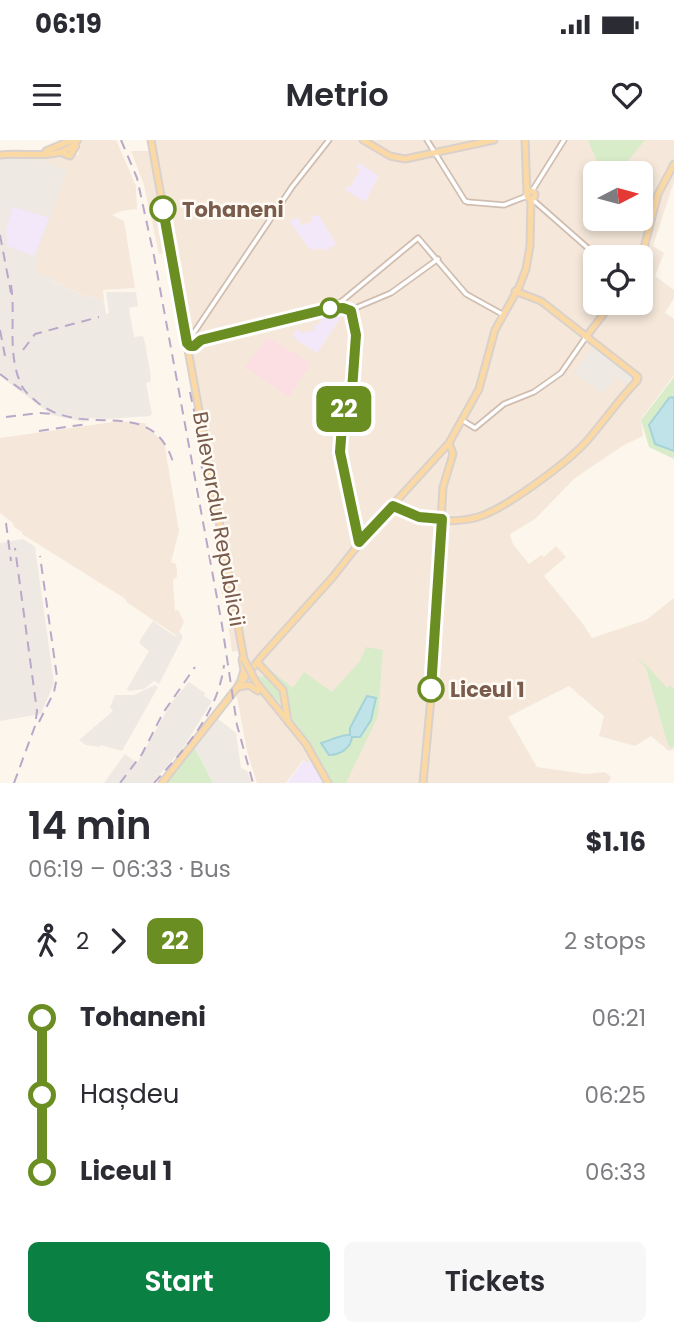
<!DOCTYPE html>
<meta charset="utf-8">
<style>
:root{--surface:#fff;--page:#f7f7f7;--text:#2b2b33;--muted:#7c7c81;--accent:#0b8043}
body{margin:0;font-family:Poppins,sans-serif;background:var(--page);color:var(--text);height:100vh;display:flex;flex-direction:column;font-size:26px;white-space:nowrap}
*{box-sizing:border-box;margin:0}
p{font-size:23px;color:var(--muted)}
.icon{flex:none;width:38px;height:38px;fill:none;stroke:currentColor;stroke-width:2;stroke-linecap:round;stroke-linejoin:round}
.map{position:relative;height:643px;overflow:hidden}
.drawer{display:flex;flex-direction:column;background:var(--surface);flex:1}
.drawer>*{flex:none}
.badge{padding:0 14px;border-radius:10px;font-size:24px;line-height:46px}
.needle{width:46px;rotate:84deg}
.tools{position:absolute;left:583px;top:21px;display:grid;gap:14px}
.tools a{display:grid;place-items:center;width:70px;height:70px;border-radius:10px;background:var(--surface);box-shadow:0 4px 10px #0003;font-size:35px}
.map>.badge{position:absolute;translate:-50% -50%;box-shadow:0 0 0 4px #fff}
.legs{display:flex;align-items:center;gap:10px;height:77px;padding:0 28px;font-size:23px}
.legs p{margin-inline-start:auto}
.overview{display:flex;align-items:center;justify-content:space-between;height:119px;padding:0 28px}
h1{font-size:38px;font-weight:600;line-height:52px}
.action{display:flex;gap:14px;margin-top:auto;padding:14px 28px}
.action a{flex:1;height:80px;border-radius:10px;background:var(--accent);color:#fff;font-size:28px;font-weight:600;line-height:80px;text-align:center}
.action a+a{background:var(--page);color:var(--text)}
ul{padding:0 28px;list-style:none}
li{display:flex;align-items:center;gap:24px;height:77px;font-size:26px}
li i{display:grid;place-items:center;width:10px;height:100%;margin:0 9px;background:currentColor}
li i::after{content:'';width:18px;height:18px;margin:-9px;border:5px solid;border-radius:50%;background:var(--surface)}
li p{margin-inline-start:auto}
li:first-child i{background:linear-gradient(#0000 50%,currentColor 0)}
li:last-child i{background:linear-gradient(currentColor 50%,#0000 0)}
.status{display:flex;justify-content:space-between;align-items:center;height:49px;padding:0 35px;background:var(--surface);direction:ltr}
.status svg{height:19px;fill:currentColor}
header{display:flex;justify-content:space-between;align-items:center;height:91px;padding:0 28px;background:var(--surface);font-size:32px;font-weight:600}
.map>svg:first-child{display:block}
.residential{fill:#f5e8da;fill-rule:evenodd}
.industrial{fill:#efe9e4}
.education{fill:#f3e8fa}
.medical{fill:#fbdfe3}
.green{fill:#d8ecc9}
.water{fill:#bfe3e8;stroke:#a5d3da;stroke-width:2}
.lines{fill:none;stroke-linecap:round;stroke-linejoin:round}
.minor-casing{stroke:#d1beb0;stroke-width:7}
.major-casing{stroke:#dad1cd;stroke-width:9}
.minor{stroke:#fff;stroke-width:3.5}
.major{stroke:#fbd9a5;stroke-width:5}
.rail{stroke:#b9a8c9;stroke-width:2;stroke-dasharray:10 7;stroke-linecap:butt}
.major-bridge-casing{stroke:#dad1cd;stroke-width:9;stroke-linecap:butt}
.major-bridge{stroke:#fbd9a5;stroke-width:5}
.line-1-casing{stroke:#fff;stroke-width:16}
.line-1{stroke:#6b8e23;stroke-width:10}
.stop-1-dot{fill:#fff;stroke:#6b8e23;stroke-width:3.5}
.labels{text-anchor:middle;dominant-baseline:central;stroke-width:5;stroke-linejoin:round;paint-order:stroke}
.stop-label{font-size:21px;font-weight:bold;fill:#7a5c4d;stroke:#fffaf3;text-anchor:start}
.street-label{font-size:21px;fill:#7a5c4d;stroke:#fffaf3}
</style>
<div class="status"><b>06:19</b><svg viewBox="0 0 49 12"><path d="M0 12V9h3v3zM5 12V6h3v6zM10 12V3h3v9zM15 12V0h3v12zM26 1h20v11H26zM47 4h2v5h-2z"/></svg></div>
<header><svg class="icon" aria-label="menu" viewBox="0 0 24 24"><path d="M4 6h16M4 12h16M4 18h16"/></svg>Metrio<svg class="icon" aria-label="heart" viewBox="0 0 24 24"><path d="M12 20l-8-8c-3-5 5-10 8-4 3-6 11-1 8 4z"/></svg></header>
<div class="map">
<svg width="674" height="643" viewBox="0 0 674 643">
<rect width="100%" height="100%" fill="#fdf6ec"/>
<g class="residential">
<polygon points="83,0 116,0 136,46 137,69 121,71 112,75 124,81 135,148 103,150 104,161 80,154 34,132 32,17 28,15 78,15"/>
<path d="M148 0H674V41L653 106 664 113 655 136 674 150V158L665 173 674 179V235L641 279 643 296 624 305 575 338 535 379 510 394 513 404 529 424 541 415 544 417 556 406 566 417 544 436 583 484 592 498 646 480 674 458V609L669 611 651 596 635 606 599 596 604 576 569 546 508 577 537 627 586 634 605 632 611 637 608 643H325L311 619 307 623 303 620 286 643H257L247 611 234 541 252 525 245 510 232 512 226 470 220 446 232 444 191 214 199 201 198 198 187 192 174 112 159 114 144 45 131 11H150ZM595 33H640V79H595ZM595 117H640V163H595Z"/>
<polygon points="120,281 145,283 147,288 164,302 179,391 171,422 176,424 177,431 177,437 173,440 175,471 178,470 184,482 177,496 128,463 124,458 22,394 22,392 14,387 13,383 0,373 0,298"/>
</g>
<g class="industrial">
<polygon points="28,15 67,30 35,119 39,122 34,132 45,137 50,136 52,141 80,154 104,161 106,174 109,173 106,152 136,152 138,166 129,168 134,197 143,196 145,203 151,237 150,242 146,243 152,274 150,276 107,279 85,278 85,282 52,275 0,236 0,18"/>
<polygon points="594,206 632,236 628,245 616,237 603,254 574,233"/>
<polygon points="23,399 35,407 54,543 41,574 0,581 0,403"/>
<polygon points="153,481 176,497 179,491 183,497 159,544 154,541 144,549 129,551 127,549 149,511 140,504 140,500"/>
<polygon points="189,542 205,553 204,556 212,561 183,608 152,643 104,643 125,614 137,623 172,562"/>
<polygon points="155,545 158,547 122,611 101,605 100,607 86,605 79,600 113,571 110,567 115,555 134,555"/>
<polygon points="217,578 236,593 241,628 247,631 252,643 213,643 194,607"/>
</g>
<g class="education">
<polygon points="359,23 379,36 365,62 345,50 348,46 351,46 360,30 356,27"/>
<polygon points="13,67 49,78 34,116 8,106 6,90"/>
<polygon points="311,75 319,76 336,104 328,109 325,111 320,108 312,110 309,108 289,81 299,77 301,85 312,82"/>
<polygon points="336,170 341,177 317,213 295,199 294,193 298,189 302,193 315,190 311,181 315,186 322,181 319,176 322,175 321,172"/>
<polygon points="311,618 325,643 287,643 304,620 307,623"/>
</g>
<polygon class="medical" points="267,197 311,223 289,257 245,227"/>
<g class="green">
<polygon points="588,0 645,0 618,33 602,33"/>
<polygon points="674,237 674,319 649,307 641,280"/>
<polygon points="366,507 383,510 378,576 346,643 329,643 279,568 285,560 278,563 274,561 255,536 268,537 263,524 293,548 304,532 332,552 360,521"/>
<polygon points="635,516 648,527 667,548 669,546 674,548 674,606 671,608 667,602 646,528"/>
<polygon points="194,607 213,643 166,643"/>
</g>
<g class="water">
<polygon points="672,257 674,258 674,311 655,304 649,285 669,258"/>
<path d="M367 556 376 558 371 580 360 597H352C351 608 340 615 329 615L321 603C330 601 341 594 350 595V588Z"/>
</g>
<g class="lines">
<g class="minor-casing">
<g id="minor">
<polyline points="427,0 465,61 468,62"/>
<polyline points="532,51 564,0"/>
<polyline points="532,59 598,117"/>
<polyline points="468,62 504,65 527,56"/>
<polyline points="342,161 352,172 356,195 352,250 343,273 340,298 341,321 359,402"/>
<polyline points="329,168 342,161 418,98 466,154 502,174"/>
<polyline points="191,197 292,47 329,0"/>
<polyline points="197,203 327,169 353,169 391,153 438,119"/>
<polyline points="462,280 475,288 504,264 534,252 561,233 586,197"/>
</g>
</g>
<g class="major-casing">
<g id="major">
<polyline points="151,0 187,201"/>
<polyline points="363,0 390,16 405,19 494,0"/>
<polyline points="525,0 527,54"/>
<polyline points="46,11 72,0"/>
<polyline points="62,13 70,16 76,6"/>
<path d="M0 15C25 11 61 23 78 0"/>
<circle cx="531" cy="55" r="4"/>
<polyline points="640,123 658,54 674,24"/>
<polyline points="515,151 541,161 637,236"/>
<polyline points="187,194 196,202 193,206 188,205"/>
<polyline points="586,197 612,163"/>
<polyline points="187,204 244,519"/>
<path d="M393 366C418 379 450 385 478 377 505 369 565 324 585 303 603 283 618 260 637 241L636 236 638 237V239"/>
<polyline points="257,522 283,550 288,582"/>
<polyline points="241,540 244,530 242,519"/>
<polyline points="256,542 306,604 328,643"/>
<polyline points="239,547 249,545 258,551"/>
<polyline points="162,643 261,517 332,438 370,390 449,303 479,249 495,190 519,147 526,129 530,106 531,59"/>
<polyline points="423,643 431,558 443,347 453,314 449,303"/>
</g>
</g>
<use href="#minor" class="minor"/>
<use href="#major" class="major"/>
<g class="rail">
<polyline points="121,0 137,38 154,116 222,485 237,585 253,643"/>
<polyline points="0,95 11,153"/>
<path d="M11 145C16 177 7 210 20 242 23 251 30 256 37 262 87 302 152 251 174 325"/>
<polyline points="0,190 5,216"/>
<polyline points="23,210 35,194 99,177"/>
<polyline points="0,234 23,251"/>
<polyline points="190,252 201,304 202,334"/>
<polyline points="6,277 38,273 55,274"/>
<polyline points="39,291 87,284"/>
<polyline points="6,383 11,421"/>
<polyline points="39,582 54,552 57,537 40,416"/>
<polyline points="14,643 35,586 37,571 15,408"/>
<polyline points="120,643 142,614 163,573 195,527"/>
<path d="M154 643C185 609 218 573 224 525"/>
</g>
<g class="major-bridge-casing">
<polyline id="major-bridge" points="244,519 256,542"/>
</g>
<use href="#major-bridge" class="major-bridge"/>
</g>
<g class="lines">
<g class="line-1-casing">
<polyline id="line-1" points="163,69 187,203 190,206 194,206 201,200 327,169 343,168 351,171 356,195 352,250 343,273 340,312 359,402 393,366 419,377 442,379 431,549"/>
</g>
<use href="#line-1" class="line-1"/>
</g>
<g class="stop-1-dot">
<circle cx="163" cy="69" r="12"/>
<circle cx="330" cy="168" r="9"/>
<circle cx="431" cy="549" r="12"/>
</g>
<g class="labels">
<g class="stop-label">
<text x="182" y="69">Tohaneni</text>
<text x="450" y="549">Liceul 1</text>
</g>
<g class="street-label">
<text transform="translate(219 379) rotate(80)">Bulevardul Republicii</text>
</g>
</g>
</svg>
<div class="tools">
<a><svg class="needle" viewBox="-14 -14 28 28"><path d="M0-13l5 13h-10z" fill="#e53935"/><path d="M0 13l5-13h-10z" fill="#7c7c81"/></svg></a>
<a><svg class="icon" aria-label="locate" viewBox="0 0 24 24"><circle cx="12" cy="12" r="6"/><path d="M12 2v4M12 18v4M2 12h4M18 12h4"/></svg></a>
</div>
<b class="badge" style="left:344px;top:269px;background:#6b8e23;color:#fff">22</b>
</div>
<section class="drawer">
<div class="overview"><div><h1>14 min</h1><p>06:19 – 06:33 · Bus</p></div><b>$1.16</b></div>
<div class="legs"><svg class="icon" aria-label="walk" viewBox="0 0 24 24"><circle cx="13" cy="4" r="2"/><path d="M13 8l-2 6 4 7M11 14l-3 7M7 12l3-4h3l4 4"/></svg>2<svg class="icon" aria-label="forward" viewBox="0 0 24 24"><path d="M9 5l7 7-7 7"/></svg><b class="badge" style="background:#6b8e23;color:#fff">22</b><p>2 stops</p></div>
<ul>
<li><i style="color:#6b8e23"></i><b>Tohaneni</b><p>06:21</p></li>
<li><i style="color:#6b8e23"></i><span>Hașdeu</span><p>06:25</p></li>
<li><i style="color:#6b8e23"></i><b>Liceul 1</b><p>06:33</p></li>
</ul>
<div class="action"><a>Start</a><a>Tickets</a></div>
</section>
